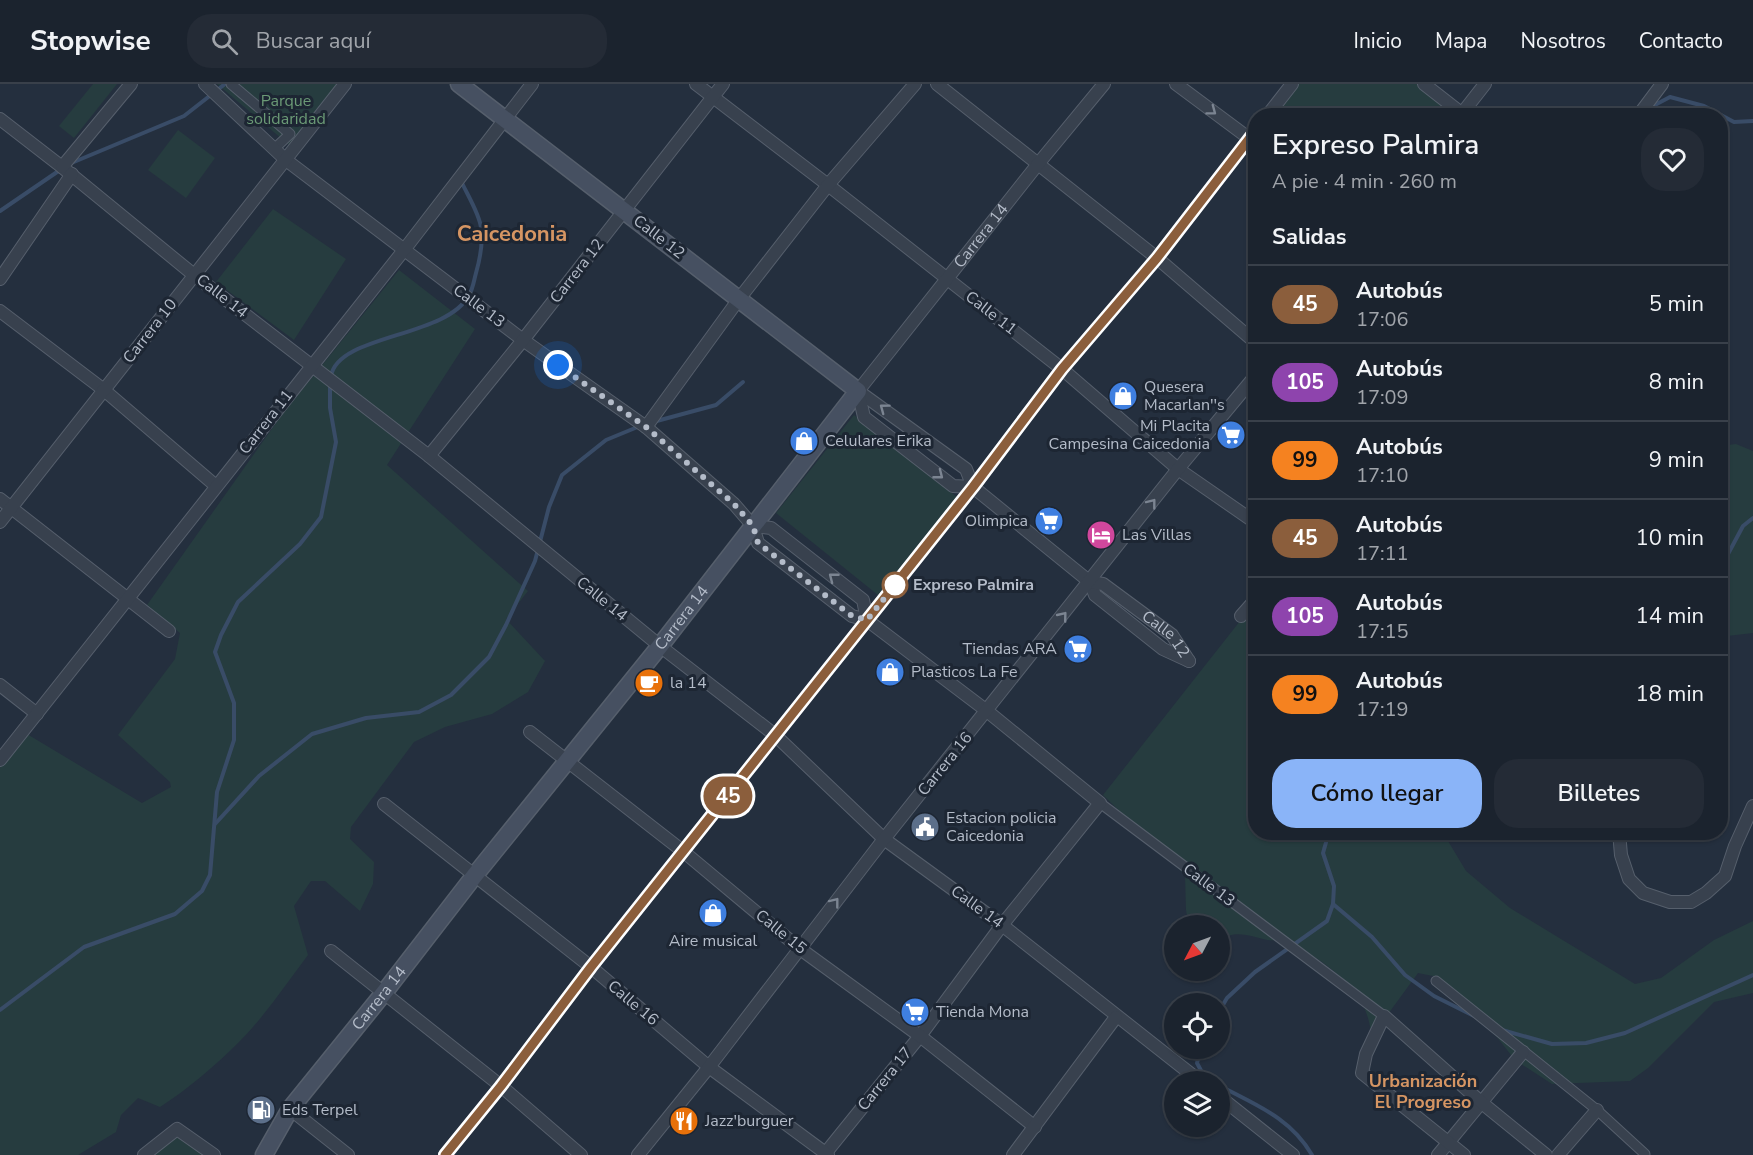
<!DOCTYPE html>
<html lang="es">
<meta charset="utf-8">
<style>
:root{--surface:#1b232e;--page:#242b36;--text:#f1f3f6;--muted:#a0a4aa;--line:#39404a;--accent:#8ab4f8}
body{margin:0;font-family:"Nunito Sans",sans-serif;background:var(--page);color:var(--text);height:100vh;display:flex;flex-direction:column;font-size:22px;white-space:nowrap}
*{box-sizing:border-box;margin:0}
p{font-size:20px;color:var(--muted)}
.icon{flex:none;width:33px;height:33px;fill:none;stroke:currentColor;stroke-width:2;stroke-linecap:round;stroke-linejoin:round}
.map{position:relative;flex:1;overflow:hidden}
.side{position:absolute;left:1248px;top:24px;width:480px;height:732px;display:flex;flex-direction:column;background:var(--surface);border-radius:24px;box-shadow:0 2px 4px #0004,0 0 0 2px var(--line)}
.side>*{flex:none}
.badge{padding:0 12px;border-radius:20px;font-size:21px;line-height:39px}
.needle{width:39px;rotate:229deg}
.tools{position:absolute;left:1164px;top:831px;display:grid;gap:12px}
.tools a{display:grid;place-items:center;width:66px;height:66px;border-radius:50%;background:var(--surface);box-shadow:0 2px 4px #0004,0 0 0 2px var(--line);font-size:30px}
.you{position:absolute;width:30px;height:30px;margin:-15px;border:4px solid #fff;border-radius:50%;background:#1a73e8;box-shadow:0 0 0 9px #1a73e833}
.map>.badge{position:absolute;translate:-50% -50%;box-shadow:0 0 0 3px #fff}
h2{padding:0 24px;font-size:22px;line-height:54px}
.round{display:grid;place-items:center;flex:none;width:63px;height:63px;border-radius:24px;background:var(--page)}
.head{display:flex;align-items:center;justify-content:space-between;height:102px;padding:0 24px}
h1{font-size:28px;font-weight:600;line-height:45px}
.action{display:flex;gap:12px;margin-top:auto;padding:12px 24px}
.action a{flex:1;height:69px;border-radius:24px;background:var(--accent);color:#111;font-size:24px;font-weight:600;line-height:69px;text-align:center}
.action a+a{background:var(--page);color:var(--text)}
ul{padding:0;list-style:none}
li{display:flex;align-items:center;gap:18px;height:78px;padding:0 24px;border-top:2px solid var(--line)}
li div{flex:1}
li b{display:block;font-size:22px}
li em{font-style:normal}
li .badge{min-width:66px;font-weight:700;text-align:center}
header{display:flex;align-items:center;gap:36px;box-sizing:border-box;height:84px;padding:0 30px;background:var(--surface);border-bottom:2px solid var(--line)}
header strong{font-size:28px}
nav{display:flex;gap:33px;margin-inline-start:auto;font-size:21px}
.search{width:420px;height:54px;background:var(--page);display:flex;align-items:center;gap:15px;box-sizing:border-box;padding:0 21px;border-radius:24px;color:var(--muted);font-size:22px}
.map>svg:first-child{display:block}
.green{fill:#263c3f}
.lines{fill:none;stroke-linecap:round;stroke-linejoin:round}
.stream{stroke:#394c67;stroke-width:4}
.pedestrian-casing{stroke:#565f6c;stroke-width:11}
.minor-casing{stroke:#565f6c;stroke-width:14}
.secondary-casing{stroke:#565f6c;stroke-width:19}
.pedestrian{stroke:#38414e;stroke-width:9}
.minor{stroke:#38414e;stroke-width:12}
.secondary{stroke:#465061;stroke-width:16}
.oneway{stroke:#7c8592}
.line-casing{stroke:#fff;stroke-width:14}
.line{stroke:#8b5e3c;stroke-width:9}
.walk{stroke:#b4bcc9;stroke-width:6;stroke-dasharray:0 10.8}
.stop-dot{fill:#fff;stroke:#8b5e3c;stroke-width:3}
.labels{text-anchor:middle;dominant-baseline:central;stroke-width:6;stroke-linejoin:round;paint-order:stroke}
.park-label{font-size:16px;fill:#6b9a76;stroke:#1d2633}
.street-label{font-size:16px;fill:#b4bcc9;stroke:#1d2633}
.poi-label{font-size:16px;fill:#b4bcc9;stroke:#1d2633;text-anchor:start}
.stop-label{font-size:16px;font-weight:bold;fill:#b4bcc9;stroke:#1d2633;text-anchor:start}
.neighbourhood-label{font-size:18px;font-weight:bold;fill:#d59563;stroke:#1d2633}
.district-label{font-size:22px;font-weight:bold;fill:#d59563;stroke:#1d2633}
</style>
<header>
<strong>Stopwise</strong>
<div class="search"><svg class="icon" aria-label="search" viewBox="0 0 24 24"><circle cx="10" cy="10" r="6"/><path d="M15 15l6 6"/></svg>Buscar aquí</div>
<nav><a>Inicio</a><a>Mapa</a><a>Nosotros</a><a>Contacto</a></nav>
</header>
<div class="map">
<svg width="1753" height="1071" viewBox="0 0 1753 1071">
<rect width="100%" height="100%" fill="#242f3e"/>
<g class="green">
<polygon points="93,0 117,0 74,54 59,42"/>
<polygon points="217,0 339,0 289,61"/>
<polygon points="1292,0 1424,0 1460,32 1267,32"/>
<polygon points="178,46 215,74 186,114 148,86"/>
<polygon points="273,125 346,175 294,256 216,198"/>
<path d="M399 186 475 245 387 381 528 507 506 535 545 577 528 608 492 630 445 643 414 658 351 743 350 755 374 778 373 800 360 827 325 797H311L294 822 308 871C286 900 265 932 239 958 215 982 188 1005 160 1023L138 1014 121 1031 116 1048 78 1071H0V673L22 647 142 719 171 703 170 698 118 651 175 575 180 549 147 521 281 332Z"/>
<polygon points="854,331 957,413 878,511 776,429"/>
<polygon points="1736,360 1753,367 1753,549 1727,552 1721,554 1721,362"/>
<path d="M1255 518 1256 748 1446 749 1445 752 1466 787 1510 824 1635 900 1661 894 1714 856 1753 837V909L1714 918 1648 984 1630 997 1552 1000 1515 976 1477 928 1438 893 1418 889 1372 952C1370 942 1368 931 1363 921 1351 896 1308 864 1281 857 1275 856 1269 857 1263 855 1247 851 1233 846 1220 857V842L1189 841 1186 826 1185 791 1103 711Z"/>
<polygon points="176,1049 208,1071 148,1071"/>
</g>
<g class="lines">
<g class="stream">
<polyline points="1651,23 1670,13 1704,22 1734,38 1753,37"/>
<polyline points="69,80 184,32 225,0"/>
<polyline points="0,127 60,86"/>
<path d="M331 292C338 250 447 254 469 211 473 205 474 196 476 189 480 175 483 158 481 144 480 131 467 110 461 97"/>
<polyline points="653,338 716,321 743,298"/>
<polyline points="1720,485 1743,442 1753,434"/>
<polyline points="215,740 259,692 312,650 366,634 419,628 451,611 489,573 506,541 535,477 549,423 562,391 606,356 640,342"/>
<polyline points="1382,748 1386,753 1392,748"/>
<polyline points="1333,820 1372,853 1405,891 1434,912 1474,932"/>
<polyline points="0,926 84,863 175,830 202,807 210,791 217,708 234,656 234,619 215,568 221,551 238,518 300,460 321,433 336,358 330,324 330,300"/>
<polyline points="1220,926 1227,914 1255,888 1327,837 1333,820 1334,802 1323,769 1329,748"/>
<polyline points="1502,946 1552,960 1586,959 1625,949 1753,891"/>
<polyline points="1201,964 1197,979 1205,994 1212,998"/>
<path d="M1220 1002C1256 1021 1291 1034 1312 1071"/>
</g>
<g class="pedestrian-casing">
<g id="pedestrian">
<polyline points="231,0 290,50 274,65"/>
<polyline points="1100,719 1384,932"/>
<polyline points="1436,897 1597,1026 1645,1070"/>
</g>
</g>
<g class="minor-casing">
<g id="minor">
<polyline points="205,0 286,76 523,256 646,343 734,420 753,442 758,459 852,532 867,536 987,627 1100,719 1002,841 920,952 824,1071"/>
<polyline points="696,0 828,101 1062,285 1178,385 1256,439"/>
<polyline points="937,0 1157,174 1256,259"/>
<polyline points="1176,0 1254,58"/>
<polyline points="1424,0 1465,32"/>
<polyline points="1267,32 1292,0"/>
<polyline points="1460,32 1485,0"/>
<polyline points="1638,32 1662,0"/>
<polyline points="0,35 62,83 194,191 429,372 660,562 775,651 884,755 1002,841 1201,998"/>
<polyline points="62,83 131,0"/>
<polyline points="0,195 72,90"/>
<polyline points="0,227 104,306 216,402"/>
<polyline points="858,307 966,385 973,403 1090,498 1095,511 1163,565 1189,577"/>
<path id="s1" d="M858 307 1038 80 1104 0"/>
<polyline points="858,307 864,333 953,402 973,403"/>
<polyline points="646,343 739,215 828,101 915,0"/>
<polyline points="429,372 523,256 723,0"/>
<polyline points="0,415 169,547"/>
<polyline points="0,438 345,0"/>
<polyline points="753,442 771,444 863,516 867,536"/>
<path id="s2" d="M1090 498 1103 500 1172 551 1189 577"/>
<polyline points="1241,532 1256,515"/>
<polyline points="0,601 37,630"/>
<polyline points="530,648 684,768 799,864 920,952 1035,1043"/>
<polyline points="0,676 404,166 532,0"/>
<polyline points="384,720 591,883 709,983 828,1071"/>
<polyline points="1619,748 1621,771 1629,795 1643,809 1670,818 1691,818 1706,809 1725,792 1735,762 1753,722"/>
<polyline points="331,867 501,1002 581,1071"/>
<polyline points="1220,1013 1293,1071"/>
<polyline points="290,1025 348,1071"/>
<polyline points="144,1071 177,1045 214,1071"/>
<polyline points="445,1071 501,1002 591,883 973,403 1062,285 1157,174 1256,46"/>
<polyline points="638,1071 709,983 884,755 1178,385 1256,291"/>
<polyline points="1013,1071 1116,933"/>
<polyline points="1438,1071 1523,968"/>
<polyline points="1464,1071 1362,989 1366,970 1384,932 1482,1019 1546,1071"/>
<polyline points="1558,1071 1597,1026"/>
</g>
</g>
<g class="secondary-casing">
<g id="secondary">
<path id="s3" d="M264 1071 290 1025 383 910 475 791 660 562 858 307 459 0"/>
</g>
</g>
<use href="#pedestrian" class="pedestrian"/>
<use href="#minor" class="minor"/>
<use href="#secondary" class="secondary"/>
</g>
<defs><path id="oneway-chevron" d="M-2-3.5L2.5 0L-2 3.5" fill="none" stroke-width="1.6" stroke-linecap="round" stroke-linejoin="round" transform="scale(1.5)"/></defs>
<g class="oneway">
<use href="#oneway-chevron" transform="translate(1212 27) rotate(37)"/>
<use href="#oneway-chevron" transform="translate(884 324) rotate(-143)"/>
<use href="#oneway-chevron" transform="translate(939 391) rotate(38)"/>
<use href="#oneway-chevron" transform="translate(1152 419) rotate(-52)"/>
<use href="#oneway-chevron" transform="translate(833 493) rotate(-142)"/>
<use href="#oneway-chevron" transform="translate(1063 532) rotate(-51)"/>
<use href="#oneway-chevron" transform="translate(835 818) rotate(-52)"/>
</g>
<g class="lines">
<g class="line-casing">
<polyline id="line" points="445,1071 501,1002 591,883 973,403 1062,285 1157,174 1256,46"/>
</g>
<use href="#line" class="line"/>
<polyline class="walk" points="558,281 646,343 734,420 753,442 758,459 852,532 867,536 895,501"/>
</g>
<defs>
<g id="shop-disc" transform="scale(1.5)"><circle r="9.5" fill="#3f7fe0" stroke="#1d2633"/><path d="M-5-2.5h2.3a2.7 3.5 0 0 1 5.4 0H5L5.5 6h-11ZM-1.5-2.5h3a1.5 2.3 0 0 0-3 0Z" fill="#fff"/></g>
<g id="supermarket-disc" transform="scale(1.5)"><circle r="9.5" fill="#3f7fe0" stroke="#1d2633"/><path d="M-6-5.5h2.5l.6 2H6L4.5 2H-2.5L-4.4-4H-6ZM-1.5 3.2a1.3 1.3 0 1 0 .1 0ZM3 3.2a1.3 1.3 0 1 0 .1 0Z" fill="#fff"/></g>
<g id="hotel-disc" transform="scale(1.5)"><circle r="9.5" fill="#d1479c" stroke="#1d2633"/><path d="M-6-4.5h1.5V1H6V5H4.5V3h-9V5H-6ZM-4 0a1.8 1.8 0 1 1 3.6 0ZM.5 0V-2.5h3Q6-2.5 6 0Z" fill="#fff"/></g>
<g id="cafe-disc" transform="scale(1.5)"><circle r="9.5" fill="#e8710a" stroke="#1d2633"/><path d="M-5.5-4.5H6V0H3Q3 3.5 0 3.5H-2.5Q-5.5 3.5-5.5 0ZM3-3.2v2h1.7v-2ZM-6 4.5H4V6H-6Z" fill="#fff"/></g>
<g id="civic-disc" transform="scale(1.5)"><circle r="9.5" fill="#5c6f8a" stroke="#1d2633"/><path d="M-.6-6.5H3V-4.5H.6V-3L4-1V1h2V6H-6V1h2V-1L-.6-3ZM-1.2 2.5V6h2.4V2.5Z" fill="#fff"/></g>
<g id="fuel-disc" transform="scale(1.5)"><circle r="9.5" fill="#5c6f8a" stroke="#1d2633"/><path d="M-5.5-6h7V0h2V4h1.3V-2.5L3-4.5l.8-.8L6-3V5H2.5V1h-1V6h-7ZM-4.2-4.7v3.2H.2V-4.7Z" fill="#fff"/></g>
<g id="restaurant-disc" transform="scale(1.5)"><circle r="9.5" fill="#e8710a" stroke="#1d2633"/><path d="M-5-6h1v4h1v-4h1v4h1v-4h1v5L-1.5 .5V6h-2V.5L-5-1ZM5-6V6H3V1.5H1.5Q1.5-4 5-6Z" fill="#fff"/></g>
</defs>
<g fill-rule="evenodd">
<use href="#shop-disc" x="1123" y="312"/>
<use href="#supermarket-disc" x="1231" y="351"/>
<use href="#shop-disc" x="804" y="357"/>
<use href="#supermarket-disc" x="1049" y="437"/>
<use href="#hotel-disc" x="1101" y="451"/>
<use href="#supermarket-disc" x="1078" y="565"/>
<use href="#shop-disc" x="890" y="588"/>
<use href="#cafe-disc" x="649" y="599"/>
<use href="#civic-disc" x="925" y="743"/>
<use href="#shop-disc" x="713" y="829"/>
<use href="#supermarket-disc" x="915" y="928"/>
<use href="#fuel-disc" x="261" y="1026"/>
<use href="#restaurant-disc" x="684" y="1037"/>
</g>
<circle class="stop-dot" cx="895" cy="501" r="12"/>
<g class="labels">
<g class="park-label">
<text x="286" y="17">Parque<tspan x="286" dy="18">solidaridad</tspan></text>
</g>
<g class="street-label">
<text stroke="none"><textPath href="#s1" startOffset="198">Carrera 14</textPath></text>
<text transform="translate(659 153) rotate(38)">Calle 12</text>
<text transform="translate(577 187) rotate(-52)">Carrera 12</text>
<text transform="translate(222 212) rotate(38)">Calle 14</text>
<text transform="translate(479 222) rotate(37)">Calle 13</text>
<text transform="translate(991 229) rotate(38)">Calle 11</text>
<text transform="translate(150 247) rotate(-52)">Carrera 10</text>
<text transform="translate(266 338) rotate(-52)">Carrera 11</text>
<text transform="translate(602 515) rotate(39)">Calle 14</text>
<text stroke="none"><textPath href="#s3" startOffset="681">Carrera 14</textPath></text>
<text stroke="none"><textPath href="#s2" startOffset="94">Calle 12</textPath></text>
<text transform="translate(945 680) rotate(-51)">Carrera 16</text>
<text transform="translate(1209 801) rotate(37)">Calle 13</text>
<text transform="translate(977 823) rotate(36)">Calle 14</text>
<text transform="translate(781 848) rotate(39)">Calle 15</text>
<text stroke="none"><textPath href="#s3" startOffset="195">Carrera 14</textPath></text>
<text transform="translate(633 919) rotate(40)">Calle 16</text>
<text transform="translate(885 995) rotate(-51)">Carrera 17</text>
</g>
<g class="poi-label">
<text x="1144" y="303">Quesera<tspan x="1144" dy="18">Macarlan''s</tspan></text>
<text x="1210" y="342" text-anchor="end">Mi Placita<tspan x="1210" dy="18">Campesina Caicedonia</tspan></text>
<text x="825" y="357">Celulares Erika</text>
<text x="1028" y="437" text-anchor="end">Olimpica</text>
<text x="1122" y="451">Las Villas</text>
<text x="1057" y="565" text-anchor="end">Tiendas ARA</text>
<text x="911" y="588">Plasticos La Fe</text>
<text x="670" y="599">la 14</text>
<text x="946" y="734">Estacion policia<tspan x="946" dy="18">Caicedonia</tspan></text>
<text x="713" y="857" text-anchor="middle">Aire musical</text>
<text x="936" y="928">Tienda Mona</text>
<text x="282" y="1026">Eds Terpel</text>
<text x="705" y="1037">Jazz'burguer</text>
</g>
<g class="stop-label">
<text x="913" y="501">Expreso Palmira</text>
</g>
<g class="neighbourhood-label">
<text x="1423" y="997">Urbanización<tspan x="1423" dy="21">El Progreso</tspan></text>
</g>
<g class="district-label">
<text x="512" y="150">Caicedonia</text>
</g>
</g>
</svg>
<div class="tools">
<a><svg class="needle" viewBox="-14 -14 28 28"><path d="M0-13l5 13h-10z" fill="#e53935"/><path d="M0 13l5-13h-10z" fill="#a0a4aa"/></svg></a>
<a><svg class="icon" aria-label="locate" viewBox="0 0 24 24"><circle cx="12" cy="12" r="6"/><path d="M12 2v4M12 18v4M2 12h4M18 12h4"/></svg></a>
<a><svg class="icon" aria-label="layers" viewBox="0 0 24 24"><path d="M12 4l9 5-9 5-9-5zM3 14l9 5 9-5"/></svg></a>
</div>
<div class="you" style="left:558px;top:281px"></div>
<b class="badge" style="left:728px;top:712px;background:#8b5e3c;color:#fff">45</b>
<section class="side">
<div class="head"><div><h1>Expreso Palmira</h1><p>A pie · 4 min · 260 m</p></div><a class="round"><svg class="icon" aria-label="heart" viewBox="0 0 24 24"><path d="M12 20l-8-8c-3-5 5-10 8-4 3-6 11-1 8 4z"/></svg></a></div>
<h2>Salidas</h2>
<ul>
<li><span class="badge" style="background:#8b5e3c;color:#fff">45</span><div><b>Autobús</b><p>17:06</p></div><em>5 min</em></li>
<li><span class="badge" style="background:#8e44ad;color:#fff">105</span><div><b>Autobús</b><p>17:09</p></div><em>8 min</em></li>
<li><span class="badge" style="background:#f58220;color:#111">99</span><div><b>Autobús</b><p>17:10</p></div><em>9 min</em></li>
<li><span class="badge" style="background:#8b5e3c;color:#fff">45</span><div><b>Autobús</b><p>17:11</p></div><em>10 min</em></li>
<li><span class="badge" style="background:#8e44ad;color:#fff">105</span><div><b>Autobús</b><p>17:15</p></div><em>14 min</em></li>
<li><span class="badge" style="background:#f58220;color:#111">99</span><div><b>Autobús</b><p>17:19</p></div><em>18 min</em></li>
</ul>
<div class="action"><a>Cómo llegar</a><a>Billetes</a></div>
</section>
</div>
